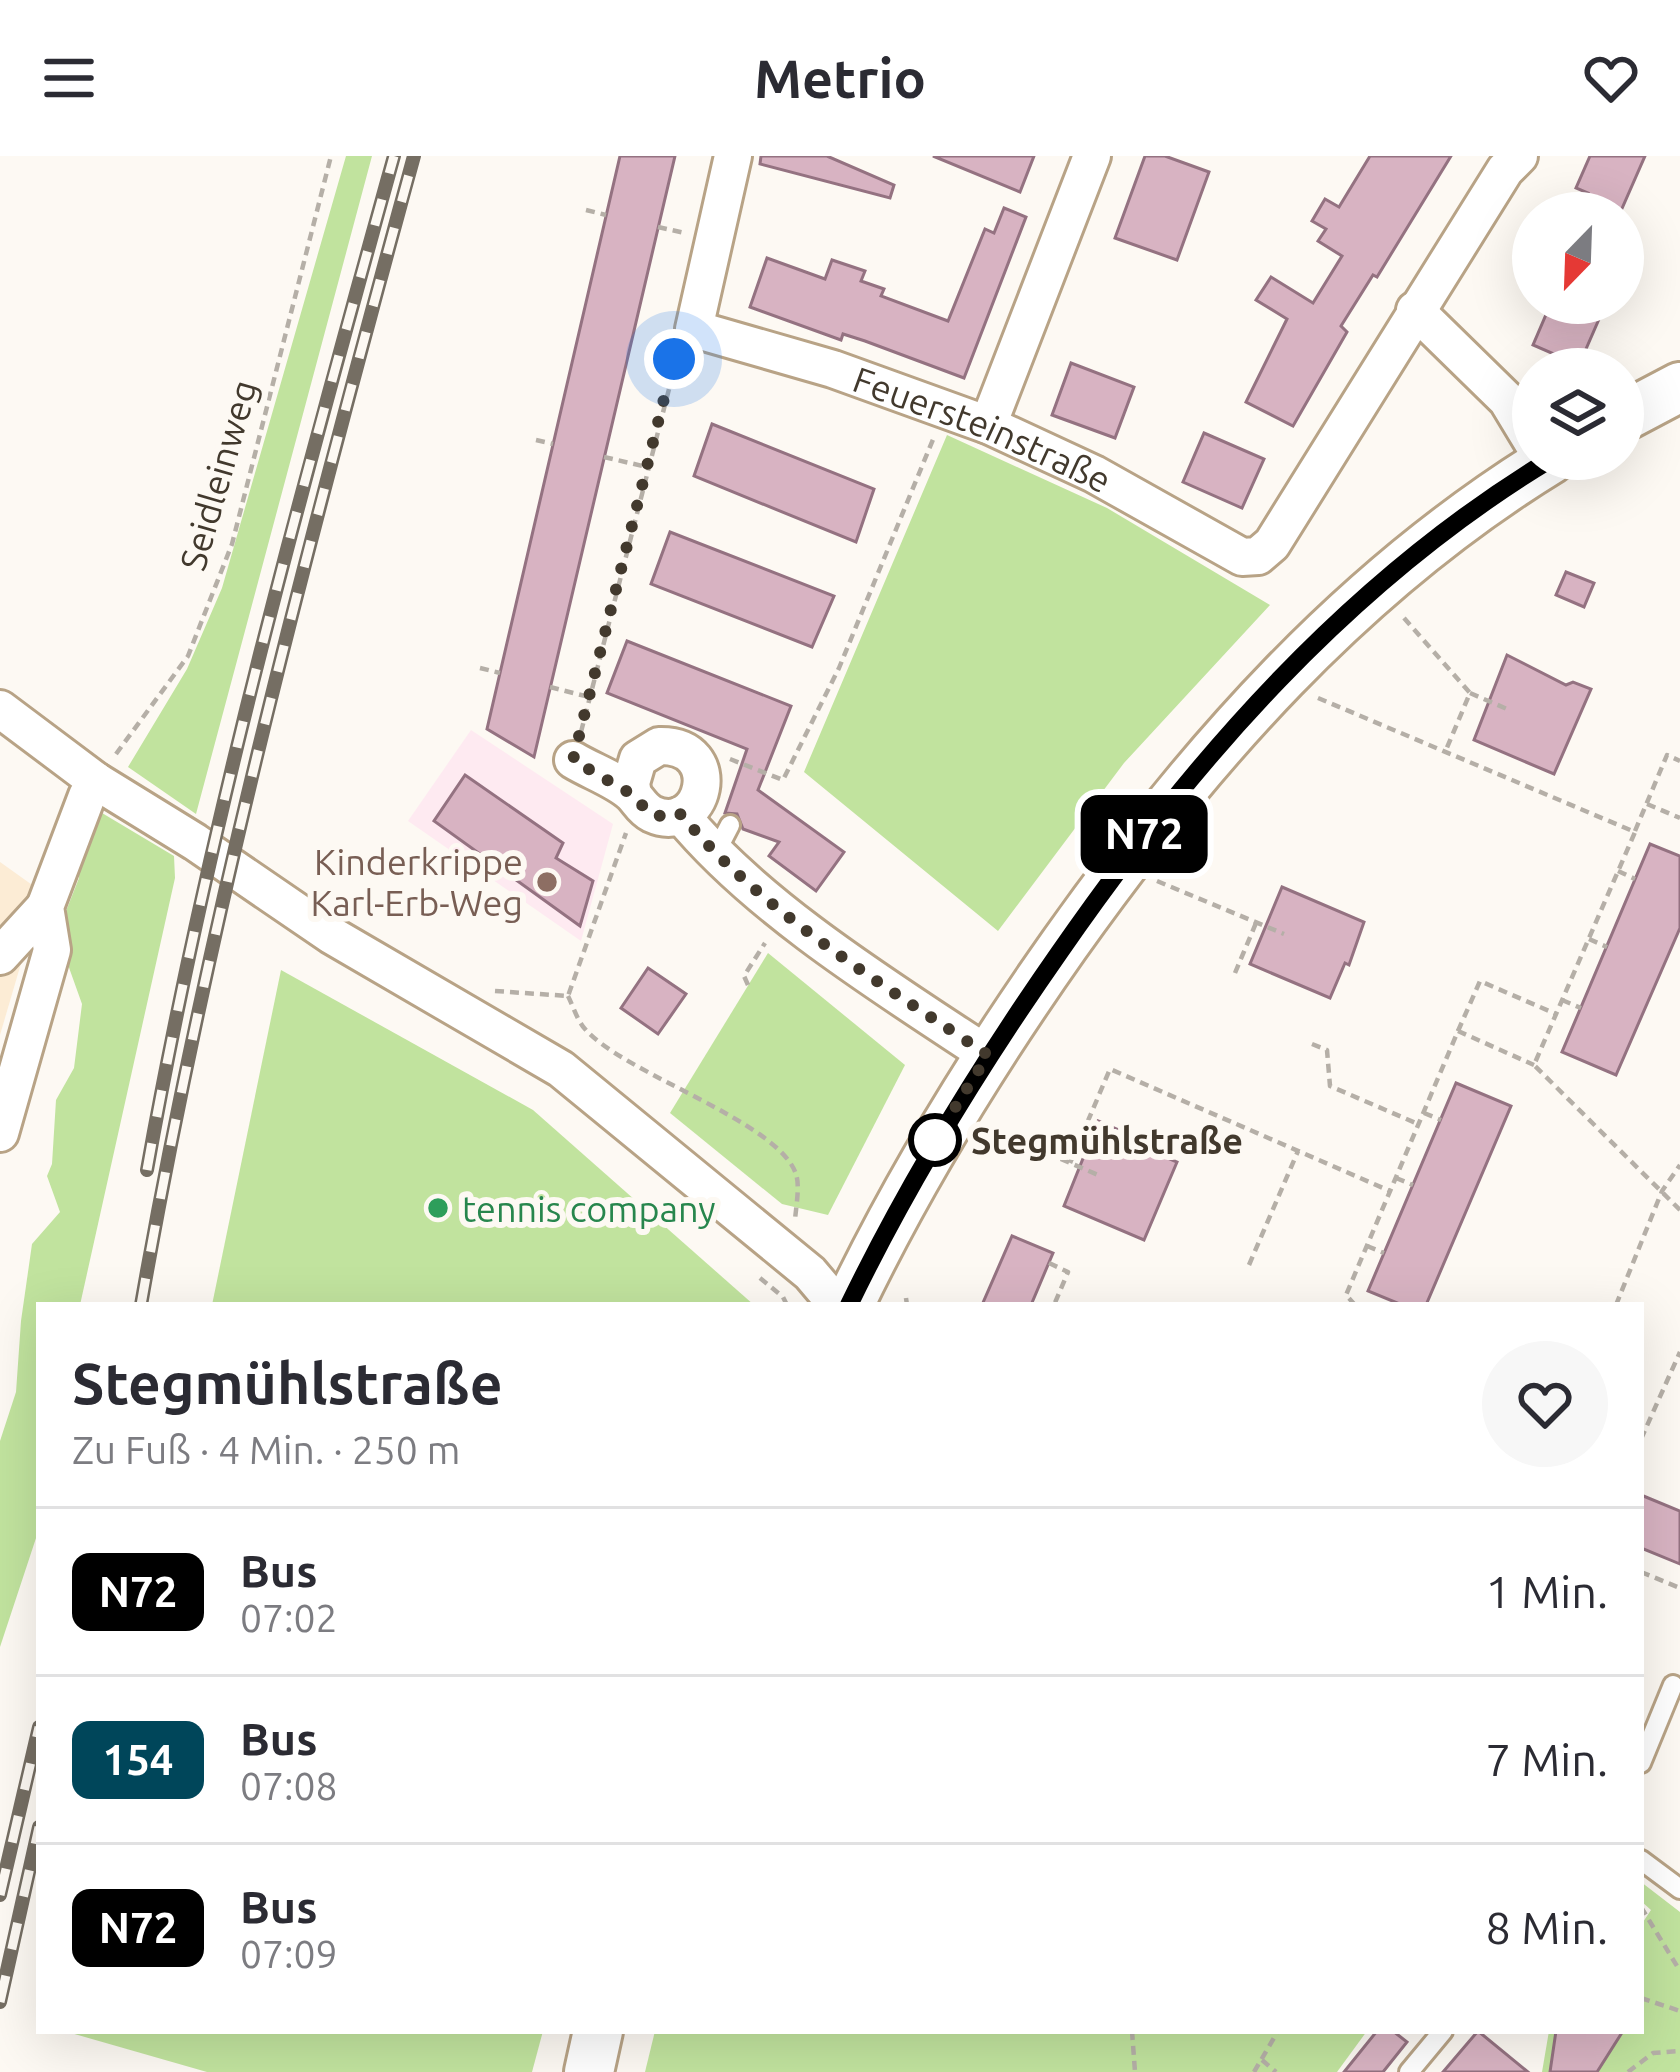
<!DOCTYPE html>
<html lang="de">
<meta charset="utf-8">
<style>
:root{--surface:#fff;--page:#f7f7f7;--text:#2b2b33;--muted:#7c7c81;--line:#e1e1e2}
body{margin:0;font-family:Ubuntu,sans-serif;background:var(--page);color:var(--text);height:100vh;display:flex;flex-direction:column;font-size:45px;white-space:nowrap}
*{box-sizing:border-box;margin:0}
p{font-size:39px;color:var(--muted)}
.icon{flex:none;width:66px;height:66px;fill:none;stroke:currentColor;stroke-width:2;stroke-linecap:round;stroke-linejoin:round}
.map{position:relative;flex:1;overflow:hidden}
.drawer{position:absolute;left:36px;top:1146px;width:1608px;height:732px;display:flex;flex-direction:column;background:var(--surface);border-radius:0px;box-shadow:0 12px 48px #0002}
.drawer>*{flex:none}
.badge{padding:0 24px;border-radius:18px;font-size:42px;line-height:78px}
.needle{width:78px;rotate:203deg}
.fabs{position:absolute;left:1512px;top:36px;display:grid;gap:24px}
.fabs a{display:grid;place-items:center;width:132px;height:132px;border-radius:50%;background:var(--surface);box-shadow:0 12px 48px #0002;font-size:60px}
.you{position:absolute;width:60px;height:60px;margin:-30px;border:9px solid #fff;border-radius:50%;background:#1a73e8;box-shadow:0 0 0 18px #1a73e833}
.map>.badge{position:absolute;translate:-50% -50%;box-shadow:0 0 0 6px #fff}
.round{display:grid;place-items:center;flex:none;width:126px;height:126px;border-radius:63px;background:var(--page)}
.overview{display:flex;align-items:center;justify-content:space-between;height:204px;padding:0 36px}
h1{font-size:57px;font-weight:600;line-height:90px}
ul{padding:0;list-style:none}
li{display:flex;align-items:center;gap:36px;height:168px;padding:0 36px;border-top:3px solid var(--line)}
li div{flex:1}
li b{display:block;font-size:45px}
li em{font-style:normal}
li .badge{min-width:132px;font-weight:700;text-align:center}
header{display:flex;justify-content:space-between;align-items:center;height:156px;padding:0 36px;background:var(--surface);font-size:54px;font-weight:600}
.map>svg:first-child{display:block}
.built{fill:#fcecd5}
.education{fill:#feeaf1}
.green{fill:#c1e39e}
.building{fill:#d8b3c2;stroke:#947281;stroke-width:3}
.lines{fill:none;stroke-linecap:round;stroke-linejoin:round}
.service-casing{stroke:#b8a386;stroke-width:24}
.minor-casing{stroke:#b8a386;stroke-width:42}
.secondary-casing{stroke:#b8a386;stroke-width:54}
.path{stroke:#b5afa7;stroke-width:4.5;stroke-dasharray:9 6;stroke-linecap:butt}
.service{stroke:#fff;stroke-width:18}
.minor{stroke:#fff;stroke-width:36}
.secondary{stroke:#fff;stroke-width:48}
.rail-casing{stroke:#756e63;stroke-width:14}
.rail{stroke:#fdf9f3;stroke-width:9;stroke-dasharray:27;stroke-linecap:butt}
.line-casing{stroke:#fff;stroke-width:27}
.line{stroke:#000;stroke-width:18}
.walk{stroke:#42392d;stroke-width:12;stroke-dasharray:0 21.6}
.education-dot{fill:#8d6e63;stroke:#fdf9f3;stroke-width:4.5}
.stop-dot{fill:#fff;stroke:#000;stroke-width:6}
.leisure-dot{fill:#2e9e5b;stroke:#fdf9f3;stroke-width:4.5}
.labels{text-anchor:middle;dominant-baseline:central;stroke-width:12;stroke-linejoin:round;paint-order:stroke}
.street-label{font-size:36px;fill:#42392d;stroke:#fdf9f3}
.education-label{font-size:36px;fill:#785e54;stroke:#fdf9f3;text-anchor:end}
.stop-label{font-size:36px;font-weight:bold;fill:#42392d;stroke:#fdf9f3;text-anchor:start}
.leisure-label{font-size:36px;fill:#27864d;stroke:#fdf9f3;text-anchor:start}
</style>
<header><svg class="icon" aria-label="menu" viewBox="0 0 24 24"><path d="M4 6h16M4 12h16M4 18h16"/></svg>Metrio<svg class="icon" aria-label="heart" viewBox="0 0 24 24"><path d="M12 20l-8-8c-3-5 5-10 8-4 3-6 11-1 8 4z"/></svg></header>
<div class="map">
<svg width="1680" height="1916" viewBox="0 0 1680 1916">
<rect width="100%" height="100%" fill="#fdf9f3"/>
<polygon class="built" points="0,706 42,736 0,879"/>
<polygon class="education" points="471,574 613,668 581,785 408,665"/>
<g class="green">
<polygon points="346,0 372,0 196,658 128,611 187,513 222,432"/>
<polygon points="947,279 1107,352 1270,449 1124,607 998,775 804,616"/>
<polygon points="97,654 174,700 175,722 80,1149 39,1149 39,1373 0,1491 0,1285 16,1236 21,1165 32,1088 60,1056 47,1020 52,1008 56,944 74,912 82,848 57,778 79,722 76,687"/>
<polygon points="768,797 905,909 828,1059 782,1048 670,957"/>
<polygon points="281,814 533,954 754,1149 212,1149"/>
<polygon points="1641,1726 1680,1756 1680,1916 1542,1916 1549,1875 1641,1875 1641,1769 1651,1754 1641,1745"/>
<polygon points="64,1875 543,1875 532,1916 207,1916"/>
<polygon points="655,1875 1367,1875 1337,1916 645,1916"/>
</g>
<g class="building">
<polygon points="620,0 675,0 534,601 487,573"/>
<polygon points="761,0 827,0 894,29 890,42 760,8"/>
<polygon points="933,0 1034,0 1020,36"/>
<polygon points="1145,0 1165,0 1209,16 1177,104 1115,82"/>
<polygon points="1370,0 1451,0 1377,121 1373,119 1341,170 1347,176 1293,270 1246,246 1287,163 1256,144 1271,121 1313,147 1342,100 1318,85 1326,73 1312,65 1325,43 1339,51"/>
<polygon points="1590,0 1645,0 1620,57 1580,57 1588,37 1576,32"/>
<polygon points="1004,52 1026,61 964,222 865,185 843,178 841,184 750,151 767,102 825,123 832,104 865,115 861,125 884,133 881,140 948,165 985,73 994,77"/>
<polygon points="1551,147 1606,147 1579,209 1533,189"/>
<polygon points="1071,207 1134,231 1115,282 1052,259"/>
<polygon points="712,268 874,333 856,386 694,320"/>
<polygon points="1204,277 1264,303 1242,352 1183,326"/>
<polygon points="670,376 834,440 812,491 651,428"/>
<polygon points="1566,416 1594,427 1584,451 1556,439"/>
<polygon points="627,485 791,550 758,634 844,696 816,735 769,700 779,686 743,673 737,658 725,657 747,593 607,537"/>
<polygon points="1507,499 1566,529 1573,526 1591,533 1554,618 1474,584"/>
<polygon points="465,619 563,687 556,702 593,725 580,770 434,665"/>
<polygon points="1650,688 1680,700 1680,772 1616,919 1562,896"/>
<polygon points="1282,731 1364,766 1349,809 1345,807 1330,842 1250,808"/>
<polygon points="648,812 686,838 658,878 621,852"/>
<polygon points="1456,927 1511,950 1426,1149 1402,1149 1368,1135"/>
<polygon points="1098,965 1119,974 1117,980 1177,1006 1144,1084 1064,1050"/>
<polygon points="1012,1080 1053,1097 1031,1149 982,1149"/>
<polygon points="1641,1339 1680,1355 1680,1408 1641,1392"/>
<polygon points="1377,1875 1393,1875 1407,1886 1383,1916 1344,1916"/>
<polygon points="1478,1875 1528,1916 1443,1916"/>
<polygon points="1556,1875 1623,1875 1597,1916 1550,1916"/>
</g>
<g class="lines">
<g class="service-casing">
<g id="service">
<polyline points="716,696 730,669"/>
<polyline points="1641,1607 1673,1529"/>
<polyline points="1641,1704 1680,1733"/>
<polyline points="1409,1916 1443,1875"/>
</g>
</g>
<g class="minor-casing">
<g id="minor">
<path id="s1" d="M733 0 694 173 833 213 988 269 1094 318 1242 401 1258 400 1272 388 1505 14 1519 0"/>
<polyline points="1415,154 1507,244 1533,287"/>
<polyline points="988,269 1092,0"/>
<polyline points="0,553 96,625 195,686 331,779 561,913 810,1117 837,1149"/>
<path d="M573 604C591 615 617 624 632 638 639 645 642 653 652 658 704 682 728 588 659 590L638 603 631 627 633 639"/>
<path d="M681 659C757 752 888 833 988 899"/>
<polyline points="0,800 45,751"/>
<polyline points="0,977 52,794 45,751 87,640 96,625"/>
</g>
</g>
<g class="secondary-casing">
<g id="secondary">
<polyline points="1623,261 1680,231"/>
<path d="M849 1149C910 1022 983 904 1064 789 1198 600 1352 425 1551 303"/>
<polyline points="589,1916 598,1875"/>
</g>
</g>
<g class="path">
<polyline points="586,54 606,59"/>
<polyline points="658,71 685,77"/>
<polyline points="536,284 553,288"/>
<polyline points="604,301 647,311"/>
<polyline points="1404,462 1470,537 1446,594"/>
<polyline points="480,512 500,517"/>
<polyline points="550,531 589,541"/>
<polyline points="1470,537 1507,553"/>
<polyline points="1318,542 1635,676 1534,909 1680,1054"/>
<polyline points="581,576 678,198"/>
<polyline points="116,598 188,500 232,388 331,0"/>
<polyline points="730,603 783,624 839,512 934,281"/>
<polyline points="1647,648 1680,662"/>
<polyline points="1635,675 1667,599 1680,605"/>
<polyline points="1618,715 1635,723"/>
<polyline points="1157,725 1284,778"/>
<polyline points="1589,783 1607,791"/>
<polyline points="1235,817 1256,767"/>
<polyline points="748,829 744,820 765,787"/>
<polyline points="495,835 568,840 626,677"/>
<path d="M568 840C573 850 577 864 585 873 624 918 778 965 796 1018 800 1030 796 1051 795 1064"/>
<polyline points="1562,844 1581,852"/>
<polyline points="1458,875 1480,825 1556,858"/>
<polyline points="1312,888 1327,894 1330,930 1418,968"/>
<polyline points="1424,957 1441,964"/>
<polyline points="992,973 1098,1019"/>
<polyline points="1070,1007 1110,913 1390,1035"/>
<polyline points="1396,1022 1413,1029"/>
<polyline points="1367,1090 1384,1097"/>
<polyline points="1049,1107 1068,1116 1054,1149"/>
<polyline points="1249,1109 1298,995"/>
<polyline points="760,1122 783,1141 787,1149"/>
<polyline points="906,1142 907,1149"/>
<polyline points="1355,1149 1346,1139 1458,875 1534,909"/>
<polyline points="1616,1149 1662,1035 1680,1009"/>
<polyline points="1641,1283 1680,1196"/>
<polyline points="1641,1416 1680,1432"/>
<polyline points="1641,1751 1680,1815"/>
<polyline points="1641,1842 1680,1855"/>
<polyline points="1132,1875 1135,1916"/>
<polyline points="1262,1904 1276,1916"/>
<polyline points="1254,1916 1278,1875"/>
<polyline points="1628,1916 1653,1897 1680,1895"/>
</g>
<use href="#service" class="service"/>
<use href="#minor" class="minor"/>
<use href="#secondary" class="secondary"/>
<g class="rail-casing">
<g id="rail">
<path d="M147 1014C208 671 301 335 394 0"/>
<path d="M141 1149C209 760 310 380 414 0"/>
<polyline points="0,1739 39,1571"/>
<polyline points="0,1846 39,1671"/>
</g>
</g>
<use href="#rail" class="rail"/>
</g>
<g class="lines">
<g class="line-casing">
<path id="line" d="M849 1149C909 1025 980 910 1059 797 1192 605 1349 425 1551 303"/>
</g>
<use href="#line" class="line"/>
<path class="walk" d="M674 203 573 604 633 639 650 658 671 662 681 658C757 753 888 832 988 899L926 998 935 984"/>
</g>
<circle class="education-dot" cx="547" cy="726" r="12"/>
<circle class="stop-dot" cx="935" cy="984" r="24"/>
<circle class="leisure-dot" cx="438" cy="1052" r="12"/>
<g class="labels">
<g class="street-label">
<text stroke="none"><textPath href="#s1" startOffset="483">Feuersteinstraße</textPath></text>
<text transform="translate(218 319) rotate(-74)">Seidleinweg</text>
</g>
<g class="education-label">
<text x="523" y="705">Kinderkrippe<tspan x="523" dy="41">Karl-Erb-Weg</tspan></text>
</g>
<g class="stop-label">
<text x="971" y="984">Stegmühlstraße</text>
</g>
<g class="leisure-label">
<text x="462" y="1052">tennis company</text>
</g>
</g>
</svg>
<div class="fabs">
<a><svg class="needle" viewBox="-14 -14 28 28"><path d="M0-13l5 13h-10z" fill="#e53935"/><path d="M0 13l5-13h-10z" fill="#7c7c81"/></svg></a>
<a><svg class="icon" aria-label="layers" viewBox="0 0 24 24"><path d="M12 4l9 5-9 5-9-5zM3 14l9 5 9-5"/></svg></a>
</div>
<div class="you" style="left:674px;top:203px"></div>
<b class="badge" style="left:1144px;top:678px;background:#000;color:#fff">N72</b>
<section class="drawer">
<div class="overview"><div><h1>Stegmühlstraße</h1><p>Zu Fuß · 4 Min. · 250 m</p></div><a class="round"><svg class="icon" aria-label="heart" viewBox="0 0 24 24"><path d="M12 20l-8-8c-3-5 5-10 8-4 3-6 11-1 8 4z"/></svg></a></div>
<ul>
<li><span class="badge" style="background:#000;color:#fff">N72</span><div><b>Bus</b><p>07:02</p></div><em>1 Min.</em></li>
<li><span class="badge" style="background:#00465a;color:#fff">154</span><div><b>Bus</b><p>07:08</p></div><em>7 Min.</em></li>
<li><span class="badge" style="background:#000;color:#fff">N72</span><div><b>Bus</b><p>07:09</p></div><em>8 Min.</em></li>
</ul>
</section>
</div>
